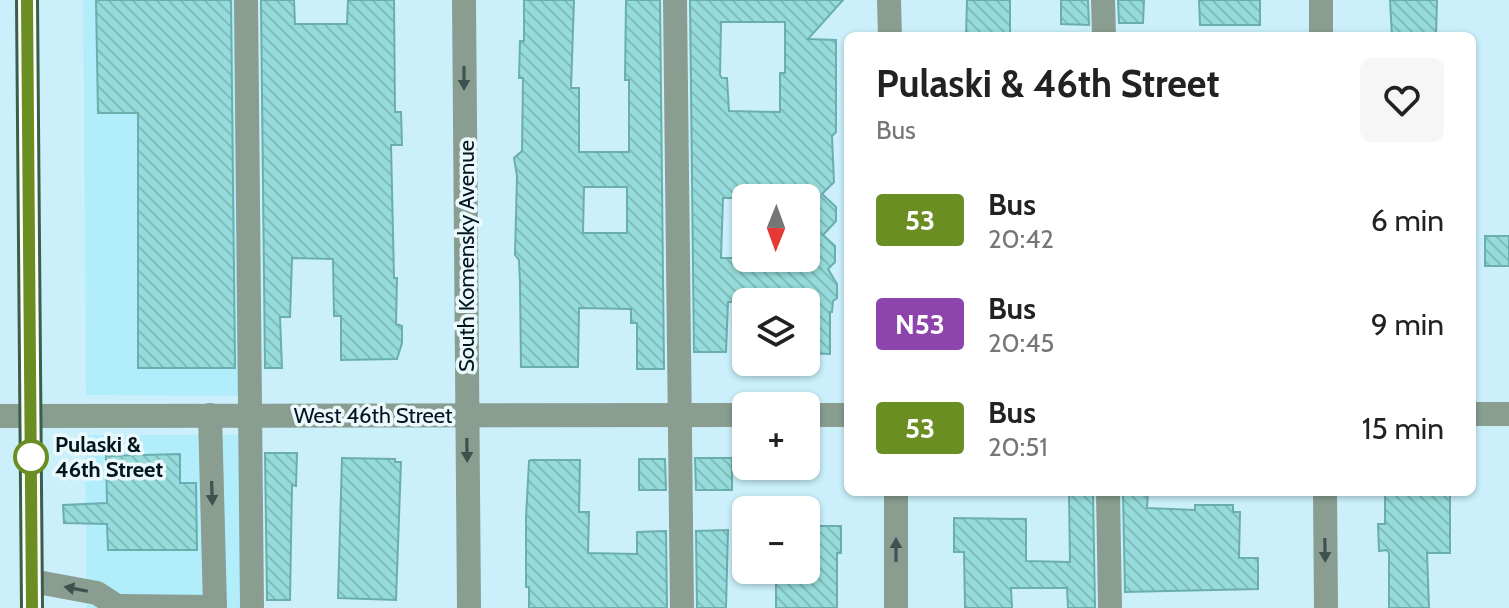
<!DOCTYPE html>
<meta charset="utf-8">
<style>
:root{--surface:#fff;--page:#f6f6f6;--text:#222;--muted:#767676}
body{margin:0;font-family:Cabin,sans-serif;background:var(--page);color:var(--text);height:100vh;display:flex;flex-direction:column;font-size:30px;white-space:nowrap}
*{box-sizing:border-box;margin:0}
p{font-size:26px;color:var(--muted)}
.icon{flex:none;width:44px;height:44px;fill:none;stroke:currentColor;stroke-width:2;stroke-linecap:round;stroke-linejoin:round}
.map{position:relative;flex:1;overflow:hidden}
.drawer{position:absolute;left:844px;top:32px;width:632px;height:464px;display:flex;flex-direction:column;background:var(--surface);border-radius:12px;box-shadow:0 2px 6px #0004}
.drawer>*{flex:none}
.badge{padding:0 16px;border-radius:6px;font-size:28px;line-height:52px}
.needle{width:52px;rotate:181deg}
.tools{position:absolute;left:732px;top:184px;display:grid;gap:16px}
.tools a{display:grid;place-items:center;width:88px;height:88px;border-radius:12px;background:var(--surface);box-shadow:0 2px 6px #0004;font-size:40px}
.map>.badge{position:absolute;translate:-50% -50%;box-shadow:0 0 0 4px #fff}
.round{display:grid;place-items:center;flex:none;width:84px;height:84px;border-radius:12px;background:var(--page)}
.overview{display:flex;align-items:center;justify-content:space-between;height:136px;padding:0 32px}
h1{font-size:38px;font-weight:800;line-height:60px}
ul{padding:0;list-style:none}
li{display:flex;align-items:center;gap:24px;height:104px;padding:0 32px}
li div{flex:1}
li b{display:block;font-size:30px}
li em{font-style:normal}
li .badge{min-width:88px;font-weight:700;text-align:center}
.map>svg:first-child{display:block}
.built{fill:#b2edfc}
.building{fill:url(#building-back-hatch);stroke:#6aaeae;stroke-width:2;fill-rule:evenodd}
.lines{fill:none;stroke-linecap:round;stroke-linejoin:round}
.minor{stroke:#899e90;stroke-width:24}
.major{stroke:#395f48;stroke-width:24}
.oneway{fill:#3e5350}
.line-casing{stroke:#fff;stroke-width:18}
.line{stroke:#6b8e23;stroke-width:12}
.stop-dot{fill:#fff;stroke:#6b8e23;stroke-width:4}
.labels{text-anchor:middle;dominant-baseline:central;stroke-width:7;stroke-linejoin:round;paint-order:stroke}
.street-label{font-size:22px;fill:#00161c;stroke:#ecf9fc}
.stop-label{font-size:22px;font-weight:bold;fill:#00161c;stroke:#ecf9fc;text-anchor:start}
</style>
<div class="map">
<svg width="1509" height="608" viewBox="0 0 1509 608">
<defs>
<pattern id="building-back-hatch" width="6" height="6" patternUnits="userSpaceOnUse" patternTransform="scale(2)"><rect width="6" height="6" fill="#97dcdc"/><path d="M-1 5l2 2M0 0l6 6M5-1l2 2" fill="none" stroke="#80bcbc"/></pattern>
</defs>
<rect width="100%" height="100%" fill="#cbf0fb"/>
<g class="built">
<polygon points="83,0 246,0 250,396 86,395"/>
<polygon points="85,435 250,435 252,608 87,608"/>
</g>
<g class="building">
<polygon points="96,0 231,0 235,368 138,368 138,113 98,113"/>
<polygon points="261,0 294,0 295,24 347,24 348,0 394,0 395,112 401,112 402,145 391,145 394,278 397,278 396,324 402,326 402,343 397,359 341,360 341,316 334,316 333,259 292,258 290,317 280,317 282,368 265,368"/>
<path d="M524 0H574L571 88H579V152H629V80H625L626 0H660L664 369H637V323H631V309L579 308 578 367H521L520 283 519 260 515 255 517 176 514 158 522 151 523 78H519L520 41H524ZM584 187H627V233H583Z"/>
<path d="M690 0H843L808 39 836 40V132L832 136 834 182 822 194 836 207V221L823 235 835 246V262L828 269 837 284V298L833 301 832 312H830V354L806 353V302H728L726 352H694ZM721 22H785V73H780V112L729 111 727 78H722L720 75ZM723 198H806V258H721Z"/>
<polygon points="967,0 1010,0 1010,36 966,36"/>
<polygon points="1061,0 1088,0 1089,25 1061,24"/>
<polygon points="1118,0 1144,0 1143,23 1119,23"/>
<polygon points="1199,0 1260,0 1260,25 1200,25"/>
<polygon points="1390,0 1437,0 1436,36 1392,36"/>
<rect x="1485" y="236" width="24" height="30"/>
<polygon points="265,453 297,453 296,486 292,485 290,600 267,600"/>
<polygon points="180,454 180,483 196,483 197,550 108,550 107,524 64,523 63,505 107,503 106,456"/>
<polygon points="342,458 395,459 395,462 401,462 396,600 338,598"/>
<polygon points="695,458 732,458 732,490 696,490"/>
<polygon points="639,459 665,459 666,490 639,490"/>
<polygon points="531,460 580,460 579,512 589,512 588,553 637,554 637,532 666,531 667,608 529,608 529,587 526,587 526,518 529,461"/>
<polygon points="1069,492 1093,492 1095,608 1068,608 1067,588 1011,588 1012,608 965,608 964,552 954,552 954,518 1026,519 1026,561 1070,562"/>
<polygon points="1123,492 1148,492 1147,508 1195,510 1195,505 1233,505 1233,512 1240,512 1239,558 1258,558 1258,589 1125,592"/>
<polygon points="1385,492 1450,492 1450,553 1427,553 1429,608 1389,608 1389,553 1387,550 1379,551 1378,524 1385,524"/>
<polygon points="806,526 841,526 841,553 837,553 837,608 776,608 776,570 806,570"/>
<polygon points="728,530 726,608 697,608 696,531"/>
</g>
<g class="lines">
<g class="minor">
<polyline points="246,0 252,608"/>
<polyline points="464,0 469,608"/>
<polyline points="675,0 682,608"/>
<polyline points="889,0 890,36"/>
<polyline points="1103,0 1104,36"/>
<polyline points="1321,0 1321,36"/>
<polyline points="1472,414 1509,414"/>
<polyline points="806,415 848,415"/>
<polyline points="0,416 746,415"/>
<polyline points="896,492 896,608"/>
<polyline points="1108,492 1110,608"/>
<polyline points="1325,492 1326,608"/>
<polyline points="32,581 97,593 117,606"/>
<polyline points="113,608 117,606 215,607 210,415"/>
</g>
<polyline class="major" points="27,0 32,608"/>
</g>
<defs><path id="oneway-solid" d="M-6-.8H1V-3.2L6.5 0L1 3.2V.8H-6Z" transform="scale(2)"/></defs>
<g class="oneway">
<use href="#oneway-solid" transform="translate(464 78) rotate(90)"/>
<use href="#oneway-solid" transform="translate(467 450) rotate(89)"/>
<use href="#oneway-solid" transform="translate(212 493) rotate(88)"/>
<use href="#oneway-solid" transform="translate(896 550) rotate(-90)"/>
<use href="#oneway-solid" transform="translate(1325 550) rotate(89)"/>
<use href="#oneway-solid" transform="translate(76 589) rotate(-169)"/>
</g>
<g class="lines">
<g class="line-casing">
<polyline id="line" points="27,0 32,608"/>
</g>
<use href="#line" class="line"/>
</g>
<circle class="stop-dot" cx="31" cy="457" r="16"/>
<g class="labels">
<g class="street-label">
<text transform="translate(466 256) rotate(-90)">South Komensky Avenue</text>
<text x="373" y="415">West 46th Street</text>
</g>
<g class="stop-label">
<text x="55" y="444">Pulaski &amp;<tspan x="55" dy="25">46th Street</tspan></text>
</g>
</g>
</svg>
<div class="tools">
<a><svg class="needle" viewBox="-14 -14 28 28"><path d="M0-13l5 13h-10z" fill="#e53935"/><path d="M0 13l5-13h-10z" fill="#767676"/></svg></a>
<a><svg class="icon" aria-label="layers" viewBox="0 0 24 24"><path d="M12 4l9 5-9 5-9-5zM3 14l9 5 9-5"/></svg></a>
<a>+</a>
<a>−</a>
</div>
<section class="drawer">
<div class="overview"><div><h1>Pulaski &amp; 46th Street</h1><p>Bus</p></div><a class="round"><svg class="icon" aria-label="heart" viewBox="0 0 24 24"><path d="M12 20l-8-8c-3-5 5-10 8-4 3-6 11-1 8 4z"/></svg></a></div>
<ul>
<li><span class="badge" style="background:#6b8e23;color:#fff">53</span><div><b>Bus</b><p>20:42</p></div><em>6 min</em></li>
<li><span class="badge" style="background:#8e44ad;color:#fff">N53</span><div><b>Bus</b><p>20:45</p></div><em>9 min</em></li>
<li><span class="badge" style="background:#6b8e23;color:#fff">53</span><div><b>Bus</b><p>20:51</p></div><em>15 min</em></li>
</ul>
</section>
</div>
